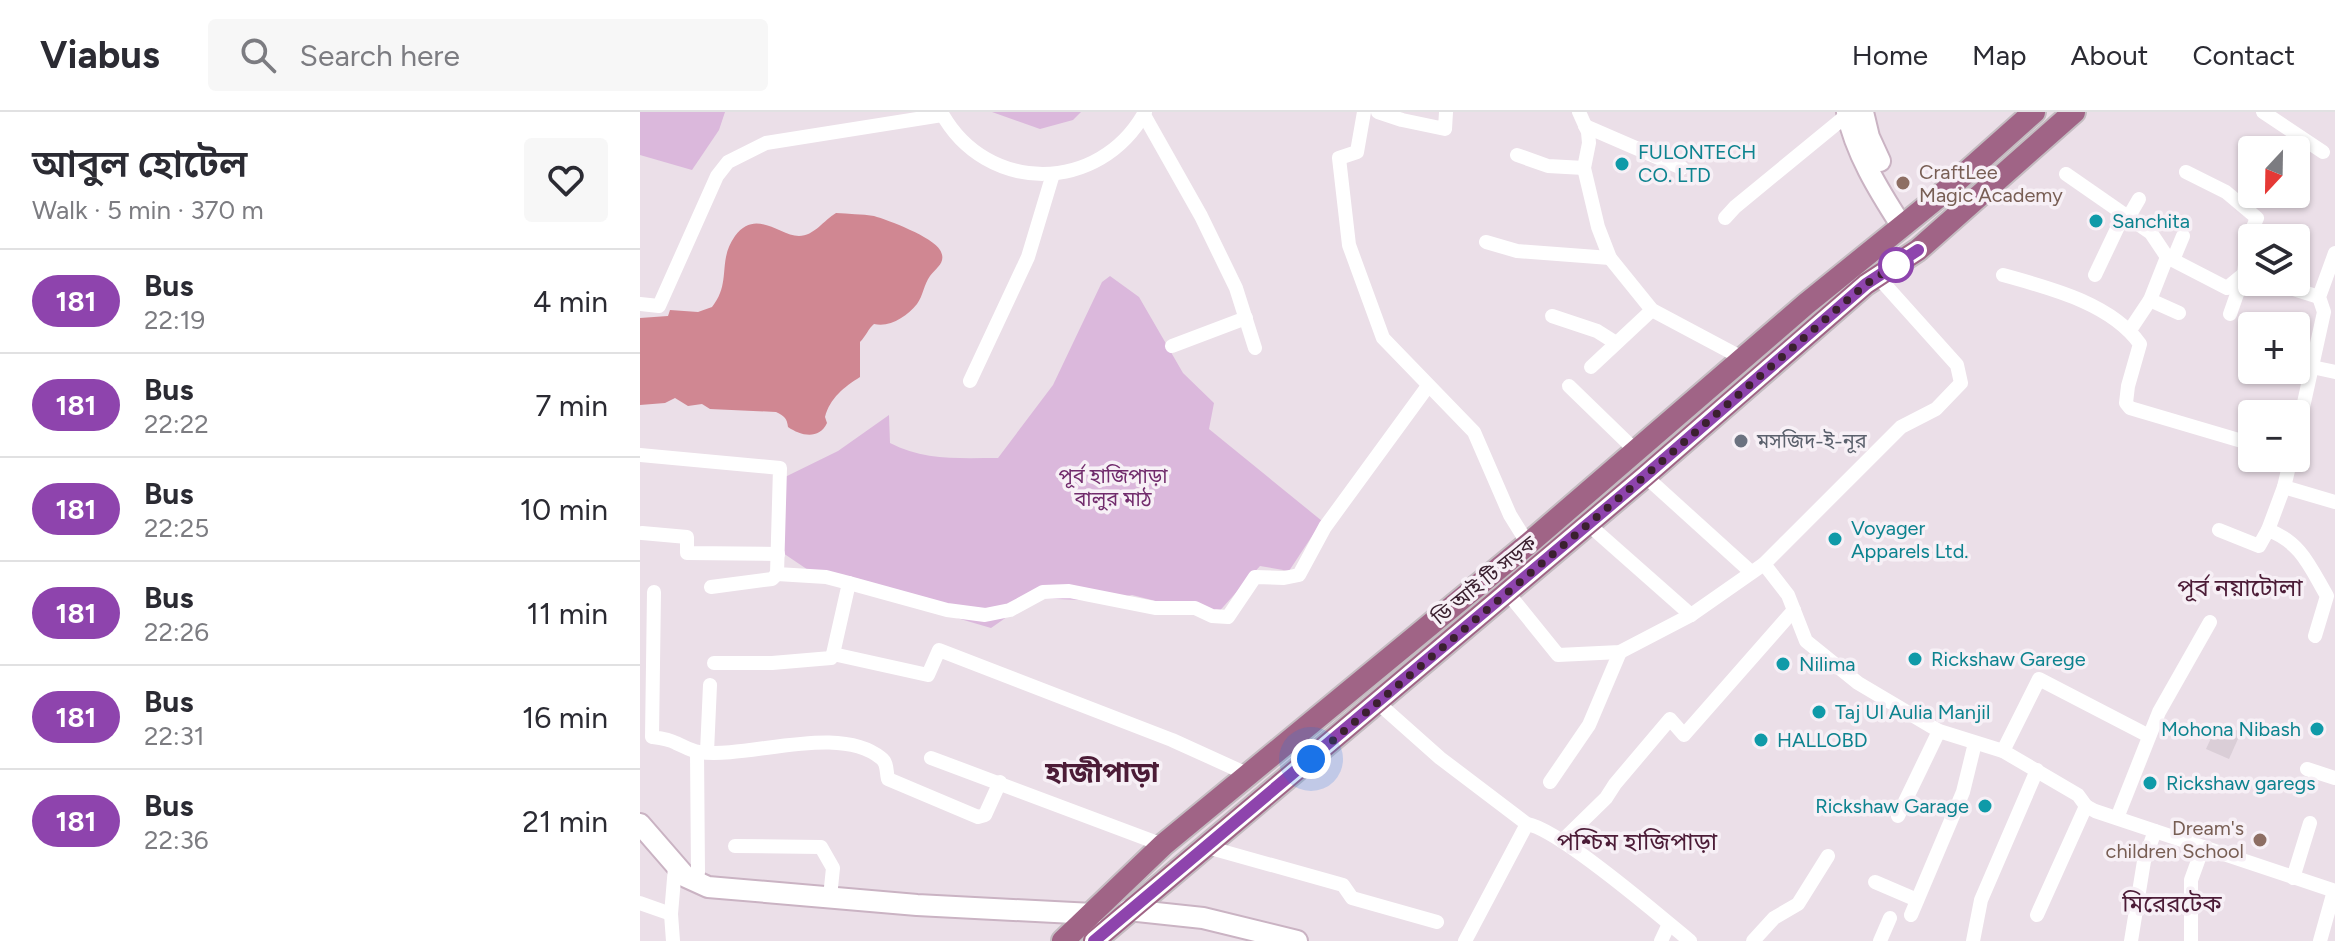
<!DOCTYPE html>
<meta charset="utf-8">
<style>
:root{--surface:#fff;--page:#f7f7f7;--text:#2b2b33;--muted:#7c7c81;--line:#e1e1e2}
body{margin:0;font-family:Figtree,"Noto Sans Bengali",sans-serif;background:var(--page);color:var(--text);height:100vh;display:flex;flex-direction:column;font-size:30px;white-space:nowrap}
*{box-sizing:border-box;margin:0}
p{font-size:26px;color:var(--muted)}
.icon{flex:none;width:44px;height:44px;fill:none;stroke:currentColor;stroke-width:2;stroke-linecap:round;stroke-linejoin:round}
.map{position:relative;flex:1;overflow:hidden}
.drawer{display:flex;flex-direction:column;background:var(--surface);width:640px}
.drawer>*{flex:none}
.badge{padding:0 16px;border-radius:26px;font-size:28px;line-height:52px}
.needle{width:52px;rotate:202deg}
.tools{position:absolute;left:1598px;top:24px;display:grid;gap:16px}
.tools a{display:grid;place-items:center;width:72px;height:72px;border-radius:8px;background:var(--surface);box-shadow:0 2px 6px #0004;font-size:40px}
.you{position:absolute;width:40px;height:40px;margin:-20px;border:6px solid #fff;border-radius:50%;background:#1a73e8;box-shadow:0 0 0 12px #1a73e833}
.map>.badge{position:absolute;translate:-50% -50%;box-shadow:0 0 0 4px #fff}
.round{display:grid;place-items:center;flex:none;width:84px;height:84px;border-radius:8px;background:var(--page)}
.headline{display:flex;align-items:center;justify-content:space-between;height:136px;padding:0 32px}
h1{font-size:38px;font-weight:600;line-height:60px}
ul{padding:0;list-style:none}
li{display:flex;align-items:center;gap:24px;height:104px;padding:0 32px;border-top:2px solid var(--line)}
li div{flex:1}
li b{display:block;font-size:30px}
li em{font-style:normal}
li .badge{min-width:88px;font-weight:700;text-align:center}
header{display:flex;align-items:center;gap:48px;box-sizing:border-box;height:112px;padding:0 40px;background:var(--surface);border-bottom:2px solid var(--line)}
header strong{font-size:38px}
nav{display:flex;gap:44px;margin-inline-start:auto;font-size:28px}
.search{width:560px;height:72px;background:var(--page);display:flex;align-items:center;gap:20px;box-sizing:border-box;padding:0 28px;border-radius:8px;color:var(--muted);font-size:30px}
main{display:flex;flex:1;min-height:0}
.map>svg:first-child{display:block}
.built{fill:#daced7}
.green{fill:#dbb8dc}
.water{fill:#d08792}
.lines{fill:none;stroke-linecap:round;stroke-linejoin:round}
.secondary-casing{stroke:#cab3c3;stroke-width:24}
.primary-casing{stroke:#c4bcc1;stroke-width:26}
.street{stroke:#fff;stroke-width:14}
.secondary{stroke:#fff;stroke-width:20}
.primary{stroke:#a06486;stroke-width:22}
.line-casing{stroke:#fff;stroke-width:18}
.line{stroke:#8e44ad;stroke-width:12}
.walk{stroke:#3b202f;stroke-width:8;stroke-dasharray:0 14.4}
.culture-dot{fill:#0f9aa8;stroke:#f7f0f6;stroke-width:3}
.education-dot{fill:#8d6e63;stroke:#f7f0f6;stroke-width:3}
.stop-dot{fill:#fff;stroke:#8e44ad;stroke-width:4}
.worship-dot{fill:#6b7280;stroke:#f7f0f6;stroke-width:3}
.labels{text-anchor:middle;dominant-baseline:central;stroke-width:7;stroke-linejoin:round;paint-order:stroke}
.culture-label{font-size:20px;fill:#0d838f;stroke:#f7f0f6;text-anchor:start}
.education-label{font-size:20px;fill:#785e54;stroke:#f7f0f6;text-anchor:start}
.worship-label{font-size:20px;fill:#5b616d;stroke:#f7f0f6;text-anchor:start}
.park-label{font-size:20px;fill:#712b6c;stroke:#f7f0f6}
.street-label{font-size:20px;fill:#3b202f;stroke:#f7f0f6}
.quarter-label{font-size:24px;fill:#4c1c37;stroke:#f7f0f6}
.district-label{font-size:28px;font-weight:bold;fill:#4c1c37;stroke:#f7f0f6}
</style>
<header>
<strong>Viabus</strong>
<div class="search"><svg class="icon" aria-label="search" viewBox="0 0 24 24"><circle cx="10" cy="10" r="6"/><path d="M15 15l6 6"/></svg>Search here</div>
<nav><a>Home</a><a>Map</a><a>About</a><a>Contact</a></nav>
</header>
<main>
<section class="drawer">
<div class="headline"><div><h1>আবুল হোটেল</h1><p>Walk · 5 min · 370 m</p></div><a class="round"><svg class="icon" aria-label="heart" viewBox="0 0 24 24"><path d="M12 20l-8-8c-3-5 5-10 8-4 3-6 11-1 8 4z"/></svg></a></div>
<ul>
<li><span class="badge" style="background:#8e44ad;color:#fff">181</span><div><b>Bus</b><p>22:19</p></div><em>4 min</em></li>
<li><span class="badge" style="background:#8e44ad;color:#fff">181</span><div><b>Bus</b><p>22:22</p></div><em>7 min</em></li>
<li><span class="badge" style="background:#8e44ad;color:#fff">181</span><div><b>Bus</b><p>22:25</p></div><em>10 min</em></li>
<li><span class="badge" style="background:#8e44ad;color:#fff">181</span><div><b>Bus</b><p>22:26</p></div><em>11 min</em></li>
<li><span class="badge" style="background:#8e44ad;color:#fff">181</span><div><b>Bus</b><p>22:31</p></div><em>16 min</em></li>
<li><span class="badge" style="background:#8e44ad;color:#fff">181</span><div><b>Bus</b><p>22:36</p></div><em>21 min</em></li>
</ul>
</section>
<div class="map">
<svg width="1695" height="829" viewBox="0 0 1695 829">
<rect width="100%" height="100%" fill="#ebdfe8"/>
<polygon class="built" points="1578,611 1601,620 1589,647 1566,637"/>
<g class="green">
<polygon points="0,0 85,0 79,18 52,58 0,43"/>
<polygon points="352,0 441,0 433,8 400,17"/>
<path d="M470 164 499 185 543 261 574 291 569 317 682 409 649 459 620 454 575 504 492 483 461 489 394 486 351 516 180 466 137 437 145 365 198 339 249 303 250 331C284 349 321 346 358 346L413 273 462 170Z"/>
</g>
<path class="water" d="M196 101C208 102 222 102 234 104 248 108 293 125 300 138 307 150 297 155 290 164 284 172 283 184 277 192 267 204 250 216 234 212 228 217 226 224 220 230V265C204 275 190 286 185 305L187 311C179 328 161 324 148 315 147 307 145 304 136 300L70 297 62 292 48 294 35 286 25 291 0 293V206L28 204 30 198 58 200 72 195C92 170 77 149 95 124 116 96 139 124 159 124 174 124 184 108 196 101Z"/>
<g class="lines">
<g class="secondary-casing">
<g id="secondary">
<path d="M1207 0C1215 40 1239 79 1261 113"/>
<polyline points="1223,0 1229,25 1240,49"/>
<polyline points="0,712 46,765 68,775 277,793 453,802"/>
<polyline points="488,798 563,806 657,829"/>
</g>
</g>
<g class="primary-casing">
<g id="primary">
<polyline points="423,829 523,733 888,432 1166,192 1302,82 1394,0"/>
<polyline points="454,829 1005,364 1226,172 1278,138 1434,0"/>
</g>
</g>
<g class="street">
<path d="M301 0C346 83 460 82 505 0"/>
<polyline points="724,0 717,40 699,46 709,133 743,226 834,320 870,403 888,432"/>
<polyline points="738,0 762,8 805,17 806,0"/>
<polyline points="939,0 948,20 949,31 944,56 958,115 970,146 1012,198 1104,247"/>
<polyline points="1623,0 1683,40"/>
<polyline points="504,3 561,104 596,176 615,236"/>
<polyline points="945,14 1042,56"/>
<polyline points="877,43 908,54 944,56"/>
<polyline points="1546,60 1586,80 1617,106 1608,127 1604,162 1590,202"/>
<polyline points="1426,62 1511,121 1527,145 1587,176 1604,162 1612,164"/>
<polyline points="1085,106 1095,95 1207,3"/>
<polyline points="1488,106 1499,87"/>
<polyline points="846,130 877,139 970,146"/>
<polyline points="1527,145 1510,188 1539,201"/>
<polyline points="1533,148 1543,124"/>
<path d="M1363 163C1409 176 1471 191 1500 232L1488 274 1486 291 1490 296 1612 332"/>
<polyline points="1455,163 1484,102"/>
<polyline points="1631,170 1679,185"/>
<polyline points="0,192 19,194 77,64 88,50 126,31 302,3"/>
<polyline points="912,204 957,219 976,231"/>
<polyline points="1490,218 1510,188"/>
<polyline points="532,234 606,206"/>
<polyline points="951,255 1012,198"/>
<polyline points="1672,255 1695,260"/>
<polyline points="330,269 388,145 413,62"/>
<polyline points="929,274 996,339"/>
<polyline points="1656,327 1684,200 1679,185 1695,141"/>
<polyline points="0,343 140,356 137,462 186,465 209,471 193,542"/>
<polyline points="1651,346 1644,375 1695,390"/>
<polyline points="1005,364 1111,460"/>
<polyline points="948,412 1051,503"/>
<path d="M1579 418 1619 434 1628 418C1661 430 1670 455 1687 484L1675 524"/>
<polyline points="1628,418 1644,375"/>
<polyline points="2,421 47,425 47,441 138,442"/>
<polyline points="1124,452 1148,483 1166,529 1218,571 1299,619 1363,639 1438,683 1446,694 1455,699 1695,779"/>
<polyline points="209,471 307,498 345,503 370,498 403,480 429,479 515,496 555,496 572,504 588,505 615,465 644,466 659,463 685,415 788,274"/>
<polyline points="71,475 132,467 137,462"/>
<path d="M14 480 12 625C20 626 29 627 36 631 43 634 51 639 59 640 109 647 198 611 241 646 248 651 246 660 248 667L338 705 345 703 360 670"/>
<polyline points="867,480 918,543 980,540 1051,503 1124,452 1261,315 1296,297 1321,271 1317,253 1238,165"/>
<polyline points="74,551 132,551 191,546 193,542 288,563 299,538 532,628 607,662"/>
<path d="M737 590 800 646 887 712C919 717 1020 804 1050 829"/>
<polyline points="1363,639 1399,567 1509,624"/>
<polyline points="67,640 70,573"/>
<polyline points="291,646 523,733"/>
<polyline points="1667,657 1695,666"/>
<polyline points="910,670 949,613 980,540"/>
<polyline points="1258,704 1299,619"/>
<polyline points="1477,706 1519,600 1570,510"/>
<polyline points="922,729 966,686 975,672 1030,607 1044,623 1154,498"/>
<polyline points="95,734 181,735 193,756 190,785"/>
<polyline points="567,735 703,773 712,786 797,810"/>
<polyline points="1653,766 1670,711"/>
<polyline points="1235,770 1277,788"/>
<polyline points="56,771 58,760 57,640"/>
<polyline points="0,791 31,802"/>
<polyline points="1271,803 1323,680 1335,631"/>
<polyline points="1397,803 1446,694"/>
<polyline points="33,829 31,802 35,755"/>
<polyline points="825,829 887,712"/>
<polyline points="1021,829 1029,812"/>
<polyline points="1113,829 1134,806 1158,792 1188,744"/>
<polyline points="1240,829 1250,806"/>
<polyline points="1333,829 1341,788 1397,658"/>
<polyline points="1491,829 1504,749 1515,719"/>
<polyline points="1551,829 1551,768 1563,735"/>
<polyline points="1680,829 1694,779"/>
</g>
<use href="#secondary" class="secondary"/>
<use href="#primary" class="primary"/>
</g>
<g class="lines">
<g class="line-casing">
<polyline id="line" points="454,829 1005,364 1226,172 1278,138"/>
</g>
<use href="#line" class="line"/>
<polyline class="walk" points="671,647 1005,364 1226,172 1258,152 1256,153"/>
</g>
<g class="culture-dot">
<circle cx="982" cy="52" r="8"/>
<circle cx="1456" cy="109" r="8"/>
<circle cx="1195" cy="427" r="8"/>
<circle cx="1275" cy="547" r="8"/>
<circle cx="1143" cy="552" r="8"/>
<circle cx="1179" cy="600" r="8"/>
<circle cx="1677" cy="617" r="8"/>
<circle cx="1121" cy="628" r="8"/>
<circle cx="1510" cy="671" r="8"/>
<circle cx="1345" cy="694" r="8"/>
</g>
<g class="education-dot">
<circle cx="1263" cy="71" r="8"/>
<circle cx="1620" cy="728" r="8"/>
</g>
<circle class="stop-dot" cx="1256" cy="153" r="16"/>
<circle class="worship-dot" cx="1101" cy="329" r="8"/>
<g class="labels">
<g class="culture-label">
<text x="998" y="40">FULONTECH<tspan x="998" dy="23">CO. LTD</tspan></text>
<text x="1472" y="109">Sanchita</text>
<text x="1211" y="416">Voyager<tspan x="1211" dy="23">Apparels Ltd.</tspan></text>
<text x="1291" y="547">Rickshaw Garege</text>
<text x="1159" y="552">Nilima</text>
<text x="1195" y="600">Taj Ul Aulia Manjil</text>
<text x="1661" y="617" text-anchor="end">Mohona Nibash</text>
<text x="1137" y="628">HALLOBD</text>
<text x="1526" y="671">Rickshaw garegs</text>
<text x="1329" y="694" text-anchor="end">Rickshaw Garage</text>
</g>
<g class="education-label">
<text x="1279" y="60">CraftLee<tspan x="1279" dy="23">Magic Academy</tspan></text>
<text x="1604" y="716" text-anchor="end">Dream's<tspan x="1604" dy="23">children School</tspan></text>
</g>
<g class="worship-label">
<text x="1117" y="329">মসজিদ-ই-নূর</text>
</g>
<g class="park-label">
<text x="473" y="364">পূর্ব হাজিপাড়া<tspan x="473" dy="23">বালুর মাঠ</tspan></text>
</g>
<g class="street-label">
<text transform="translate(844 468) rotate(-39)">ডি আই টি সড়ক</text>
</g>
<g class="quarter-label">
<text x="1600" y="475">পূর্ব নয়াটোলা</text>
<text x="997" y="729">পশ্চিম হাজিপাড়া</text>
<text x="1532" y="791">মিরেরটেক</text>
</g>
<g class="district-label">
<text x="462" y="660">হাজীপাড়া</text>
</g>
</g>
</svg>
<div class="tools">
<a><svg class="needle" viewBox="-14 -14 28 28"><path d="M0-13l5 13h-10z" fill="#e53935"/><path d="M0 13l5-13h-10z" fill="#7c7c81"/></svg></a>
<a><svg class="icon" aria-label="layers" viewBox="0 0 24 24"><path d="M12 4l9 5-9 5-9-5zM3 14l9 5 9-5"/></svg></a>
<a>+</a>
<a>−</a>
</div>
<div class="you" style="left:671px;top:647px"></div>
</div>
</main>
